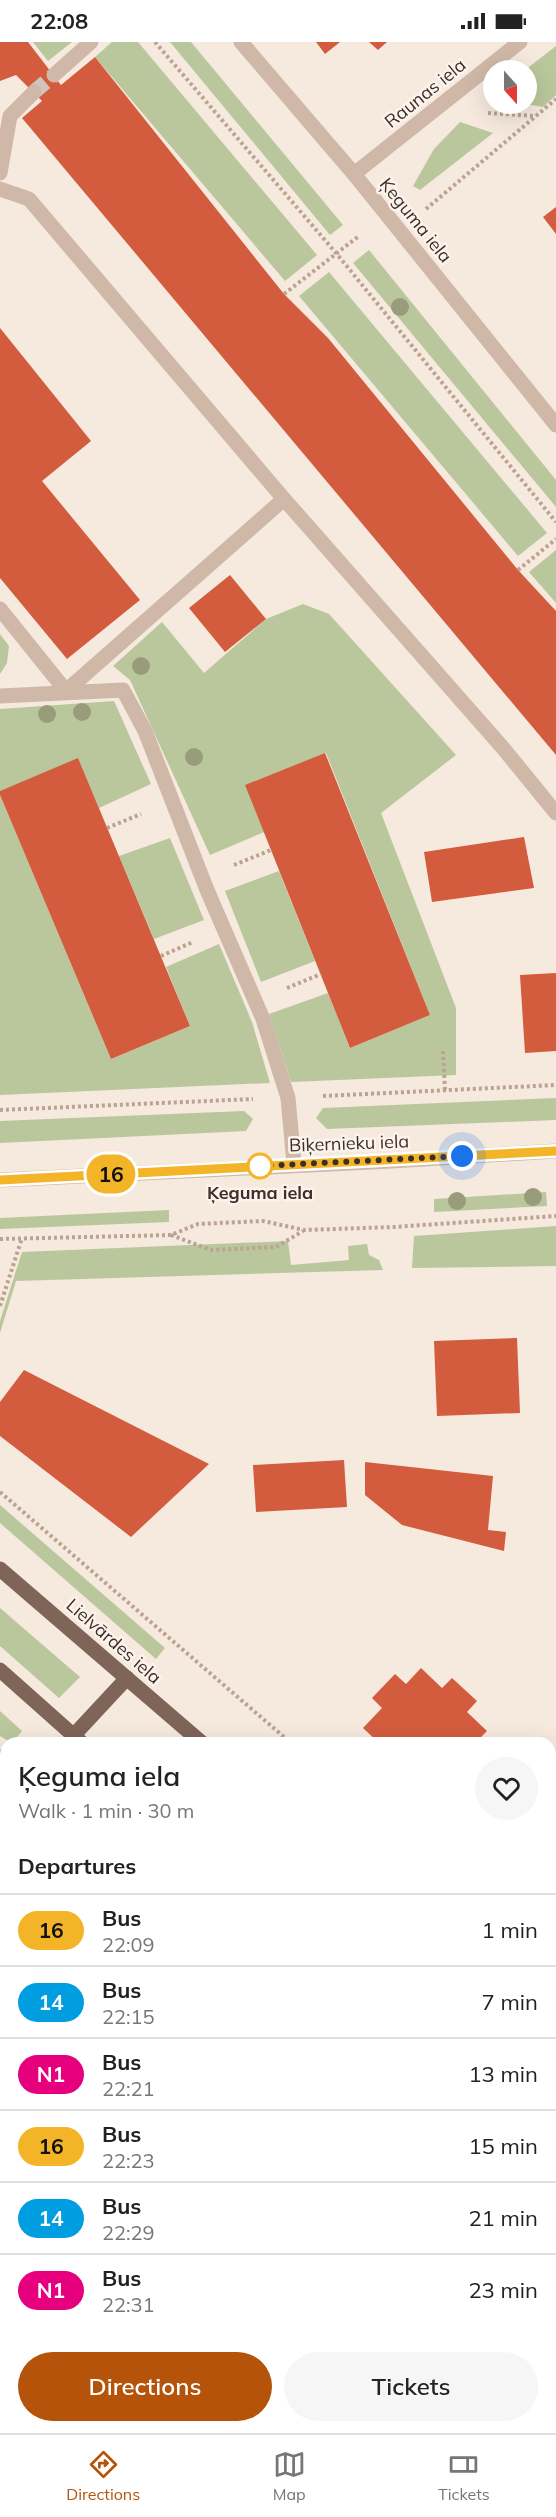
<!DOCTYPE html>
<meta charset="utf-8">
<style>
:root{--surface:#fff;--page:#f6f6f6;--text:#222;--muted:#767676;--line:#e0e0e0;--accent:#b45309}
body{margin:0;font-family:Mulish,sans-serif;background:var(--page);color:var(--text);height:100vh;display:flex;flex-direction:column;font-size:22px;white-space:nowrap}
*{box-sizing:border-box;margin:0}
p{font-size:20px;color:var(--muted)}
.icon{flex:none;width:33px;height:33px;fill:none;stroke:currentColor;stroke-width:2;stroke-linecap:round;stroke-linejoin:round}
.map{position:relative;flex:1;overflow:hidden}
.details{position:absolute;left:0px;top:1695px;width:556px;height:696px;display:flex;flex-direction:column;background:var(--surface);border-radius:18px 18px 0 0;box-shadow:0 6px 24px #0002}
.details>*{flex:none}
.badge{padding:0 12px;border-radius:20px;font-size:21px;line-height:39px}
.needle{width:39px;rotate:159deg}
.tools{position:absolute;left:483px;top:18px;display:grid;gap:12px}
.tools a{display:grid;place-items:center;width:54px;height:54px;border-radius:50%;background:var(--surface);box-shadow:0 6px 24px #0002;font-size:30px}
.you{position:absolute;width:30px;height:30px;margin:-15px;border:4px solid #fff;border-radius:50%;background:#1a73e8;box-shadow:0 0 0 9px #1a73e833}
.map>.badge{position:absolute;translate:-50% -50%;box-shadow:0 0 0 3px #fff}
h2{padding:0 18px;font-size:22px;line-height:54px}
.round{display:grid;place-items:center;flex:none;width:63px;height:63px;border-radius:32px;background:var(--page)}
.headline{display:flex;align-items:center;justify-content:space-between;height:102px;padding:0 18px}
h1{font-size:28px;font-weight:600;line-height:45px}
.cta{display:flex;gap:12px;margin-top:auto;padding:12px 18px}
.cta a{flex:1;height:69px;border-radius:36px;background:var(--accent);color:#fff;font-size:24px;font-weight:600;line-height:69px;text-align:center}
.cta a+a{background:var(--page);color:var(--text)}
ul{padding:0;list-style:none}
li{display:flex;align-items:center;gap:18px;height:72px;padding:0 18px;border-top:2px solid var(--line)}
li div{flex:1}
li b{display:block;font-size:22px}
li em{font-style:normal}
li .badge{min-width:66px;font-weight:700;text-align:center}
.status{display:flex;justify-content:space-between;align-items:center;height:42px;padding:0 30px;background:var(--surface);direction:ltr}
.status svg{height:16px;fill:currentColor}
.tab-bar{display:flex;justify-content:space-around;align-items:center;height:84px;border-top:2px solid var(--line);background:var(--surface);font-size:16px;color:var(--muted)}
.tab-bar a{display:grid;justify-items:center;gap:3px}
.tab-bar .selected{color:var(--accent)}
.map>svg:first-child{display:block}
.green{fill:#bac79c}
.building{fill:#d45c3e}
.lines{fill:none;stroke-linecap:round;stroke-linejoin:round}
.minor-tunnel{stroke:#d1c4ba;stroke-width:15;stroke-dasharray:15 8;stroke-linecap:butt}
.path{stroke:#bca292;stroke-width:4;stroke-dasharray:3 3;stroke-linecap:butt}
.minor{stroke:#d0b8a8;stroke-width:15}
.major{stroke:#7f6458;stroke-width:15}
.tree{fill:#999c7a}
.line-casing{stroke:#fff;stroke-width:14}
.line{stroke:#f4b427;stroke-width:9}
.walk{stroke:#3c2e29;stroke-width:6;stroke-dasharray:0 10.8}
.stop-dot{fill:#fff;stroke:#f4b427;stroke-width:3}
.labels{text-anchor:middle;dominant-baseline:central;stroke-width:5;stroke-linejoin:round;paint-order:stroke}
.street-label{font-size:18px;fill:#3c2e29;stroke:#fcf4ec}
.stop-label{font-size:18px;font-weight:bold;fill:#3c2e29;stroke:#fcf4ec}
</style>
<div class="status"><b>22:08</b><svg viewBox="0 0 49 12"><path d="M0 12V9h3v3zM5 12V6h3v6zM10 12V3h3v9zM15 12V0h3v12zM26 1h20v11H26zM47 4h2v5h-2z"/></svg></div>
<div class="map">
<svg width="556" height="2391" viewBox="0 0 556 2391">
<rect width="100%" height="100%" fill="#f6e9de"/>
<g class="green">
<polygon points="33,0 72,0 48,19"/>
<polygon points="112,0 138,0 317,213 285,239 95,15"/>
<polygon points="170,0 191,0 343,183 330,193"/>
<polygon points="556,4 556,53 543,65 526,62 525,28"/>
<polygon points="460,80 493,91 420,148 413,144 434,107"/>
<polygon points="369,208 556,438 556,465 353,221"/>
<polygon points="329,230 547,491 518,514 299,254"/>
<polygon points="556,508 556,561 529,530"/>
<polygon points="303,562 329,572 456,713 381,771 456,966 456,1033 291,1040 269,972 328,951 350,1006 430,973 326,711 246,743 264,790 210,813 130,638 113,624 162,580 204,631 266,577"/>
<polygon points="0,592 9,604 7,621 0,632"/>
<polygon points="114,659 151,742 99,766 78,717 0,749 0,667"/>
<polygon points="0,753 111,1017 190,984 166,925 219,902 252,980 270,1041 0,1053"/>
<polygon points="170,796 204,878 154,897 119,814"/>
<polygon points="279,829 315,919 261,940 225,849"/>
<polygon points="556,1056 556,1078 327,1087 316,1076 323,1066"/>
<polygon points="244,1069 253,1077 246,1089 0,1101 0,1079"/>
<polygon points="546,1150 547,1164 434,1170 434,1157"/>
<polygon points="169,1168 169,1180 0,1187 0,1176"/>
<polygon points="556,1184 556,1224 412,1226 414,1194"/>
<polygon points="288,1199 291,1223 349,1218 348,1204 367,1202 369,1213 379,1218 383,1228 16,1239 0,1291 0,1279 22,1210"/>
<polygon points="0,1463 165,1606 156,1617 0,1481"/>
<polygon points="0,1566 80,1635 59,1656 0,1604"/>
<polygon points="0,1669 22,1689 12,1701 0,1694"/>
<polygon points="6,1855 6,2385 429,2385 431,2391 0,2391 0,1858"/>
<polygon points="551,2199 556,2204 556,2391 498,2391 496,2385 550,2385"/>
</g>
<g class="building">
<polygon points="0,0 28,0 61,43 95,15 284,252 328,296 518,528 556,569 556,713 22,76 42,59 16,33 0,39"/>
<polygon points="316,0 340,0 325,12"/>
<polygon points="369,0 387,0 378,8"/>
<polygon points="556,165 556,192 543,175"/>
<polygon points="0,286 91,399 42,439 140,558 67,617 0,536"/>
<polygon points="230,533 266,577 225,610 189,566"/>
<polygon points="325,711 430,973 350,1006 245,743"/>
<polygon points="78,716 190,984 111,1017 0,753 0,749"/>
<polygon points="524,795 534,846 432,860 424,810"/>
<polygon points="556,931 556,1009 525,1011 520,933"/>
<polygon points="517,1296 520,1371 437,1374 434,1299"/>
<polygon points="24,1328 209,1422 131,1495 0,1394 0,1360"/>
<polygon points="344,1418 347,1465 256,1470 253,1423"/>
<polygon points="365,1420 493,1434 488,1488 506,1490 504,1509 402,1483 365,1453"/>
<polygon points="421,1626 442,1646 452,1636 477,1659 467,1670 487,1689 475,1701 379,1701 363,1686 382,1666 372,1656 395,1632 406,1642"/>
<polygon points="0,1793 6,1799 6,1831 0,1837"/>
<polygon points="556,1806 556,1833 550,1829 550,1812"/>
</g>
<g class="lines">
<polyline class="minor-tunnel" points="34,50 54,33"/>
<g class="path">
<polyline points="155,0 336,211 556,480"/>
<polyline points="488,71 534,74"/>
<polyline points="426,167 556,57"/>
<polyline points="284,252 359,194"/>
<polyline points="518,528 556,497"/>
<polyline points="107,786 141,772"/>
<polyline points="234,823 271,808"/>
<polyline points="161,914 193,900"/>
<polyline points="287,946 321,932"/>
<polyline points="443,1009 445,1048"/>
<polyline points="323,1054 556,1043"/>
<polyline points="0,1068 253,1057"/>
<polyline points="171,1193 211,1208 276,1205 303,1189"/>
<polyline points="0,1197 171,1193 198,1182 263,1179 304,1188 394,1185 556,1174"/>
<polyline points="0,1264 22,1196"/>
<polyline points="0,1450 291,1701"/>
<polyline points="0,1708 6,1713"/>
<polyline points="550,1927 556,1931"/>
<polyline points="550,2184 556,2188"/>
<polyline points="475,2385 477,2391"/>
</g>
<g class="minor">
<polyline points="241,0 354,132 556,383"/>
<polyline points="54,33 91,0"/>
<polyline points="0,131 10,74 34,50"/>
<polyline points="354,132 520,0"/>
<polyline points="0,147 29,157 284,457 503,706 556,771"/>
<polyline points="0,567 66,649 284,457"/>
<polyline points="0,654 123,648 145,689 207,848 263,977 288,1056 294,1122"/>
<polyline points="0,1138 391,1119 556,1109"/>
<polyline points="0,1767 6,1761"/>
<polyline points="0,2250 6,2259"/>
<polyline points="86,2385 90,2391"/>
</g>
<g class="major">
<polyline points="0,1527 202,1701"/>
<polyline points="0,1628 82,1701"/>
<polyline points="74,1693 127,1636"/>
<polyline points="550,1999 556,2004"/>
<polyline points="550,2109 556,2114"/>
</g>
</g>
<g class="tree">
<circle cx="400" cy="265" r="9"/>
<circle cx="141" cy="624" r="9"/>
<circle cx="82" cy="670" r="9"/>
<circle cx="47" cy="672" r="9"/>
<circle cx="194" cy="715" r="9"/>
<circle cx="533" cy="1155" r="9"/>
<circle cx="457" cy="1159" r="9"/>
</g>
<g class="lines">
<g class="line-casing">
<polyline id="line" points="0,1138 556,1109"/>
</g>
<use href="#line" class="line"/>
<polyline class="walk" points="260,1124 462,1114"/>
</g>
<circle class="stop-dot" cx="260" cy="1124" r="12"/>
<g class="labels">
<g class="street-label">
<text transform="translate(425 51) rotate(-39)">Raunas iela</text>
<text transform="translate(416 178) rotate(51)">Ķeguma iela</text>
<text transform="translate(349 1101) rotate(-2)">Biķernieku iela</text>
<text transform="translate(114 1599) rotate(41)">Lielvārdes iela</text>
</g>
<g class="stop-label">
<text x="260" y="1150">Ķeguma iela</text>
</g>
</g>
</svg>
<div class="tools">
<a><svg class="needle" viewBox="-14 -14 28 28"><path d="M0-13l5 13h-10z" fill="#e53935"/><path d="M0 13l5-13h-10z" fill="#767676"/></svg></a>
</div>
<div class="you" style="left:462px;top:1114px"></div>
<b class="badge" style="left:111px;top:1132px;background:#f4b427;color:#111">16</b>
<section class="details">
<div class="headline"><div><h1>Ķeguma iela</h1><p>Walk · 1 min · 30 m</p></div><a class="round"><svg class="icon" aria-label="heart" viewBox="0 0 24 24"><path d="M12 20l-8-8c-3-5 5-10 8-4 3-6 11-1 8 4z"/></svg></a></div>
<h2>Departures</h2>
<ul>
<li><span class="badge" style="background:#f4b427;color:#111">16</span><div><b>Bus</b><p>22:09</p></div><em>1 min</em></li>
<li><span class="badge" style="background:#009de0;color:#fff">14</span><div><b>Bus</b><p>22:15</p></div><em>7 min</em></li>
<li><span class="badge" style="background:#e6007e;color:#fff">N1</span><div><b>Bus</b><p>22:21</p></div><em>13 min</em></li>
<li><span class="badge" style="background:#f4b427;color:#111">16</span><div><b>Bus</b><p>22:23</p></div><em>15 min</em></li>
<li><span class="badge" style="background:#009de0;color:#fff">14</span><div><b>Bus</b><p>22:29</p></div><em>21 min</em></li>
<li><span class="badge" style="background:#e6007e;color:#fff">N1</span><div><b>Bus</b><p>22:31</p></div><em>23 min</em></li>
</ul>
<div class="cta"><a>Directions</a><a>Tickets</a></div>
</section>
</div>
<nav class="tab-bar">
<a class="selected"><svg class="icon" aria-label="directions" viewBox="0 0 24 24"><path d="M12 3l9 9-9 9-9-9zM9 14v-3h6M13 9l2 2-2 2"/></svg>Directions</a>
<a><svg class="icon" aria-label="map" viewBox="0 0 24 24"><path d="M3 6l6-2 6 2 6-2v14l-6 2-6-2-6 2zM9 4v14M15 6v14"/></svg>Map</a>
<a><svg class="icon" aria-label="tickets" viewBox="0 0 24 24"><path d="M3 7h18v10H3zM15 7v10"/></svg>Tickets</a>
</nav>
